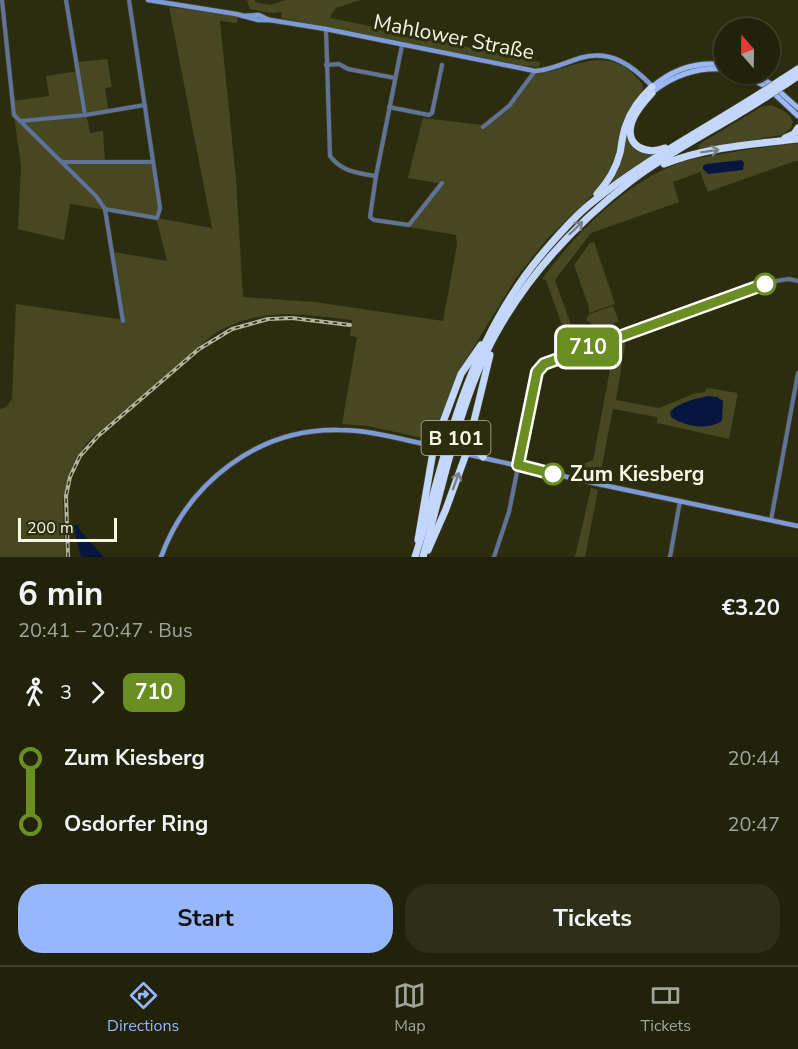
<!DOCTYPE html>
<meta charset="utf-8">
<style>
:root{--surface:#21220a;--page:#2d2f18;--text:#f1f3f6;--muted:#a2a49c;--line:#3e3f2b;--accent:#96b6fd}
body{margin:0;font-family:"Nunito Sans",sans-serif;background:var(--page);color:var(--text);height:100vh;display:flex;flex-direction:column;font-size:22px;white-space:nowrap}
*{box-sizing:border-box;margin:0}
p{font-size:20px;color:var(--muted)}
.icon{flex:none;width:33px;height:33px;fill:none;stroke:currentColor;stroke-width:2;stroke-linecap:round;stroke-linejoin:round}
.map{position:relative;height:557px;overflow:hidden}
.sheet{display:flex;flex-direction:column;background:var(--surface);flex:1}
.sheet>*{flex:none}
.badge{padding:0 12px;border-radius:9px;font-size:21px;line-height:39px}
.needle{width:39px;rotate:340deg}
.controls{position:absolute;left:714px;top:18px;display:grid;gap:12px}
.controls a{display:grid;place-items:center;width:66px;height:66px;border-radius:50%;background:var(--surface);box-shadow:0 2px 4px #0004,0 0 0 2px var(--line);font-size:30px}
.scale{position:absolute;left:18px;bottom:15px;width:99px;box-sizing:border-box;padding-left:6px;border:3px solid #f5f6e4;border-top:0;font-size:16px;line-height:21px;white-space:nowrap;color:#f5f6e4;-webkit-text-stroke:4px #2c2d0e;paint-order:stroke}
.map>.badge{position:absolute;translate:-50% -50%;box-shadow:0 0 0 3px #fff}
.legs{display:flex;align-items:center;gap:9px;height:66px;padding:0 18px;font-size:20px}
.legs p{margin-inline-start:auto}
.overview{display:flex;align-items:center;justify-content:space-between;height:102px;padding:0 18px}
h1{font-size:33px;font-weight:700;line-height:45px}
.button{display:flex;gap:12px;margin-top:auto;padding:12px 18px}
.button a{flex:1;height:69px;border-radius:24px;background:var(--accent);color:#111;font-size:24px;font-weight:700;line-height:69px;text-align:center}
.button a+a{background:var(--page);color:var(--text)}
ul{padding:0 18px;list-style:none}
li{display:flex;align-items:center;gap:21px;height:66px;font-size:22px}
li i{display:grid;place-items:center;width:9px;height:100%;margin:0 8px;background:currentColor}
li i::after{content:'';width:15px;height:15px;margin:-8px;border:4px solid;border-radius:50%;background:var(--surface)}
li p{margin-inline-start:auto}
li:first-child i{background:linear-gradient(#0000 50%,currentColor 0)}
li:last-child i{background:linear-gradient(currentColor 50%,#0000 0)}
.dock{display:flex;justify-content:space-around;align-items:center;height:84px;border-top:2px solid var(--line);background:var(--surface);font-size:16px;color:var(--muted)}
.dock a{display:grid;justify-items:center;gap:3px}
.dock .active{color:var(--accent)}
.map>svg:first-child{display:block}
.green{fill:#474821}
.water{fill:#071640}
.lines{fill:none;stroke-linecap:round;stroke-linejoin:round}
.street-casing{stroke:#48492c;stroke-width:5}
.secondary-casing{stroke:#48492c;stroke-width:6}
.primary-casing{stroke:#48492c;stroke-width:7}
.highway-casing{stroke:#48492c;stroke-width:8}
.street{stroke:#607298;stroke-width:4}
.secondary{stroke:#7d99d7;stroke-width:4.5}
.primary{stroke:#9bb8f8;stroke-width:5}
.highway{stroke:#c3d6fc;stroke-width:7}
.rail-casing{stroke:#b3b49d;stroke-width:4}
.rail{stroke:#2c2d0e;stroke-width:1.5;stroke-dasharray:4.5;stroke-linecap:butt}
.secondary-bridge-casing{stroke:#48492c;stroke-width:6;stroke-linecap:butt}
.highway-bridge-casing{stroke:#48492c;stroke-width:8;stroke-linecap:butt}
.secondary-bridge{stroke:#7d99d7;stroke-width:4.5}
.highway-bridge{stroke:#c3d6fc;stroke-width:7}
.oneway{stroke:#788285}
.line-1-casing{stroke:#fff;stroke-width:14}
.line-1{stroke:#6b8e23;stroke-width:9}
.stop-1-dot{fill:#fff;stroke:#6b8e23;stroke-width:3}
.labels{text-anchor:middle;dominant-baseline:central;stroke-width:6;stroke-linejoin:round;paint-order:stroke}
.shield{fill:#2c2d0e;stroke:#b9baa4;stroke-width:1.5}
.shield-label{font-size:20px;font-weight:bold;fill:#f5f6e4}
.street-label{font-size:21px;fill:#f5f6e4;stroke:#2c2d0e}
.stop-label{font-size:21px;font-weight:bold;fill:#f5f6e4;stroke:#2c2d0e;text-anchor:start}
</style>
<div class="map">
<svg width="798" height="557" viewBox="0 0 798 557">
<rect width="100%" height="100%" fill="#2c2d0e"/>
<g class="green">
<polygon points="247,0 255,0 255,2 270,5 285,0 360,0 336,8 331,15 331,18 540,62 539,67 518,65 281,18 282,12 272,13 250,9"/>
<path d="M169 7 238 16 237 23 220 21 236 179 243 297 315 302 443 321 457 245 456 235 409 227 443 184 408 178 423 118 483 125 509 106 533 75C568 71 604 44 634 75 639 80 644 83 643 90L636 99 625 118 612 167 598 190 547 239 516 278 458 373 432 440 368 426 342 424 357 337 350 336 352 320C302 314 261 306 214 334L86 443 68 477 63 501 65 557H0V409L6 407 12 399 16 304 125 320 114 252 167 261 156 218 70 204 64 240 18 229 21 166 12 101 49 96 46 76 79 71 78 62 107 59 112 87 105 88 108 109 86 113 90 133 103 131 105 164 152 162 159 208 157 218 212 228Z"/>
<path d="M771 105C781 109 789 112 793 122L791 128 782 135 699 149 698 145 761 107Z"/>
<polygon points="628,124 629,136 647,153 655,154 609,184"/>
<path d="M798 143V161H795L708 192 700 172 673 182 679 202 591 233 555 280 579 347 571 351 546 280 542 279C575 234 623 185 676 164 689 159 703 157 716 155 744 150 771 146 798 143Z"/>
<polygon points="594,242 615,304 589,313 589,307 574,265 590,243"/>
<polygon points="613,306 619,322 614,323 618,332 583,345 578,331 580,327 584,330 586,326 587,329 592,330 594,327 593,324 586,320 589,314"/>
<polygon points="626,338 616,400 659,408 693,394 705,392 707,388 738,393 729,439 657,423 657,417 613,409 600,475 573,468 593,460 612,359 601,347"/>
<polygon points="591,488 598,490 585,557 575,557"/>
</g>
<g class="water">
<polygon points="742,160 744,163 743,170 708,174 703,169 703,166 706,164"/>
<path d="M708 396 717 397 723 401 722 421C707 431 684 426 671 417L670 412C679 402 695 399 708 396Z"/>
<polygon points="73,525 78,525 80,531 104,557 81,557"/>
</g>
<g class="lines">
<g class="street-casing">
<g id="street">
<polyline points="2,0 14,115 96,196 105,209 123,321"/>
<polyline points="66,0 85,115"/>
<path d="M326 29 330 156C342 172 358 173 376 176"/>
<polyline points="402,45 376,176 370,217 374,220 409,225 442,183"/>
<polyline points="326,65 339,64 348,69 395,78"/>
<polyline points="389,107 429,115 432,113 442,65"/>
<polyline points="21,121 85,115 145,105"/>
<polyline points="483,127 509,106 535,71"/>
<polyline points="63,162 152,162"/>
<polyline points="105,209 157,218 160,208 129,0"/>
<polyline points="771,520 798,373"/>
<polyline points="494,557 509,512 537,372 544,364 776,281 789,279 798,281"/>
<polyline points="670,557 680,501"/>
</g>
</g>
<g class="secondary-casing">
<g id="secondary">
<path d="M148 0 236 14 258 20H270L326 29 535 71C552 70 564 63 580 58 611 49 633 66 653 87"/>
<polyline points="243,16 259,15 269,20"/>
<polyline points="466,454 598,484 798,526"/>
<path d="M161 557C188 483 258 428 339 430 371 430 403 440 434 446"/>
</g>
</g>
<g class="primary-casing">
<g id="primary">
<polyline points="742,74 767,87 798,116"/>
<polyline points="755,74 771,84 798,108"/>
<path d="M652 87C673 69 697 61 724 65"/>
<path d="M655 90C676 74 698 67 724 69"/>
</g>
</g>
<g class="highway-casing">
<g id="highway">
<polyline points="781,80 798,69"/>
<polyline points="786,84 798,76"/>
<path d="M652 93C644 102 634 113 631 125 626 147 647 155 665 148"/>
<polyline points="785,138 794,134 798,128"/>
<path d="M664 164C706 147 753 144 798 139"/>
<path d="M597 194C607 183 616 169 620 153 622 144 622 135 626 125 631 110 640 98 652 87"/>
<polyline points="469,441 483,457"/>
<polyline points="418,540 434,446 461,374 481,345"/>
<polyline points="428,550 446,509 466,454 490,355"/>
<path d="M415 557C432 504 444 448 463 396 483 341 510 290 548 247 561 232 574 217 590 204 643 161 703 130 761 93"/>
<path d="M423 557C442 488 460 400 494 337 528 275 575 224 631 181 673 149 722 126 766 97"/>
</g>
</g>
<use href="#street" class="street"/>
<use href="#secondary" class="secondary"/>
<use href="#primary" class="primary"/>
<use href="#highway" class="highway"/>
<g class="rail-casing">
<polyline id="rail" points="68,557 66,496 70,477 80,456 98,436 199,349 232,329 268,319 292,318 350,325"/>
</g>
<use href="#rail" class="rail"/>
<g class="secondary-bridge-casing">
<polyline id="secondary-bridge" points="437,447 463,453"/>
</g>
<g class="highway-bridge-casing">
<g id="highway-bridge">
<polyline points="761,93 781,80"/>
<polyline points="766,97 786,84"/>
</g>
</g>
<use href="#secondary-bridge" class="secondary-bridge"/>
<use href="#highway-bridge" class="highway-bridge"/>
</g>
<defs><path id="oneway-shaft" d="M-6 0H5M1.5-3L5.5 0L1.5 3" fill="none" stroke-width="1.6" stroke-linecap="round" stroke-linejoin="round" transform="scale(1.5)"/></defs>
<g class="oneway">
<use href="#oneway-shaft" transform="translate(710 151) rotate(-9)"/>
<use href="#oneway-shaft" transform="translate(576 228) rotate(-44)"/>
<use href="#oneway-shaft" transform="translate(456 481) rotate(-70)"/>
</g>
<g class="lines">
<g class="line-1-casing">
<polyline id="line-1" points="553,474 518,465 537,372 544,364 765,284"/>
</g>
<use href="#line-1" class="line-1"/>
</g>
<g class="stop-1-dot">
<circle cx="765" cy="284" r="10"/>
<circle cx="553" cy="474" r="10"/>
</g>
<g class="labels">
<rect class="shield" x="421.5" y="421" width="69" height="34" rx="4.5"/>
<g class="shield-label">
<text x="456" y="438">B 101</text>
</g>
<g class="street-label">
<text transform="translate(454 37) rotate(11)">Mahlower Straße</text>
</g>
<g class="stop-label">
<text x="570" y="474">Zum Kiesberg</text>
</g>
</g>
</svg>
<div class="controls">
<a><svg class="needle" viewBox="-14 -14 28 28"><path d="M0-13l5 13h-10z" fill="#e53935"/><path d="M0 13l5-13h-10z" fill="#a2a49c"/></svg></a>
</div>
<div class="scale">200 m</div>
<b class="badge" style="left:588px;top:347px;background:#6b8e23;color:#fff">710</b>
</div>
<section class="sheet">
<div class="overview"><div><h1>6 min</h1><p>20:41 – 20:47 · Bus</p></div><b>€3.20</b></div>
<div class="legs"><svg class="icon" aria-label="walk" viewBox="0 0 24 24"><circle cx="13" cy="4" r="2"/><path d="M13 8l-2 6 4 7M11 14l-3 7M7 12l3-4h3l4 4"/></svg>3<svg class="icon" aria-label="forward" viewBox="0 0 24 24"><path d="M9 5l7 7-7 7"/></svg><b class="badge" style="background:#6b8e23;color:#fff">710</b></div>
<ul>
<li><i style="color:#6b8e23"></i><b>Zum Kiesberg</b><p>20:44</p></li>
<li><i style="color:#6b8e23"></i><b>Osdorfer Ring</b><p>20:47</p></li>
</ul>
<div class="button"><a>Start</a><a>Tickets</a></div>
</section>
<nav class="dock">
<a class="active"><svg class="icon" aria-label="directions" viewBox="0 0 24 24"><path d="M12 3l9 9-9 9-9-9zM9 14v-3h6M13 9l2 2-2 2"/></svg>Directions</a>
<a><svg class="icon" aria-label="map" viewBox="0 0 24 24"><path d="M3 6l6-2 6 2 6-2v14l-6 2-6-2-6 2zM9 4v14M15 6v14"/></svg>Map</a>
<a><svg class="icon" aria-label="tickets" viewBox="0 0 24 24"><path d="M3 7h18v10H3zM15 7v10"/></svg>Tickets</a>
</nav>
